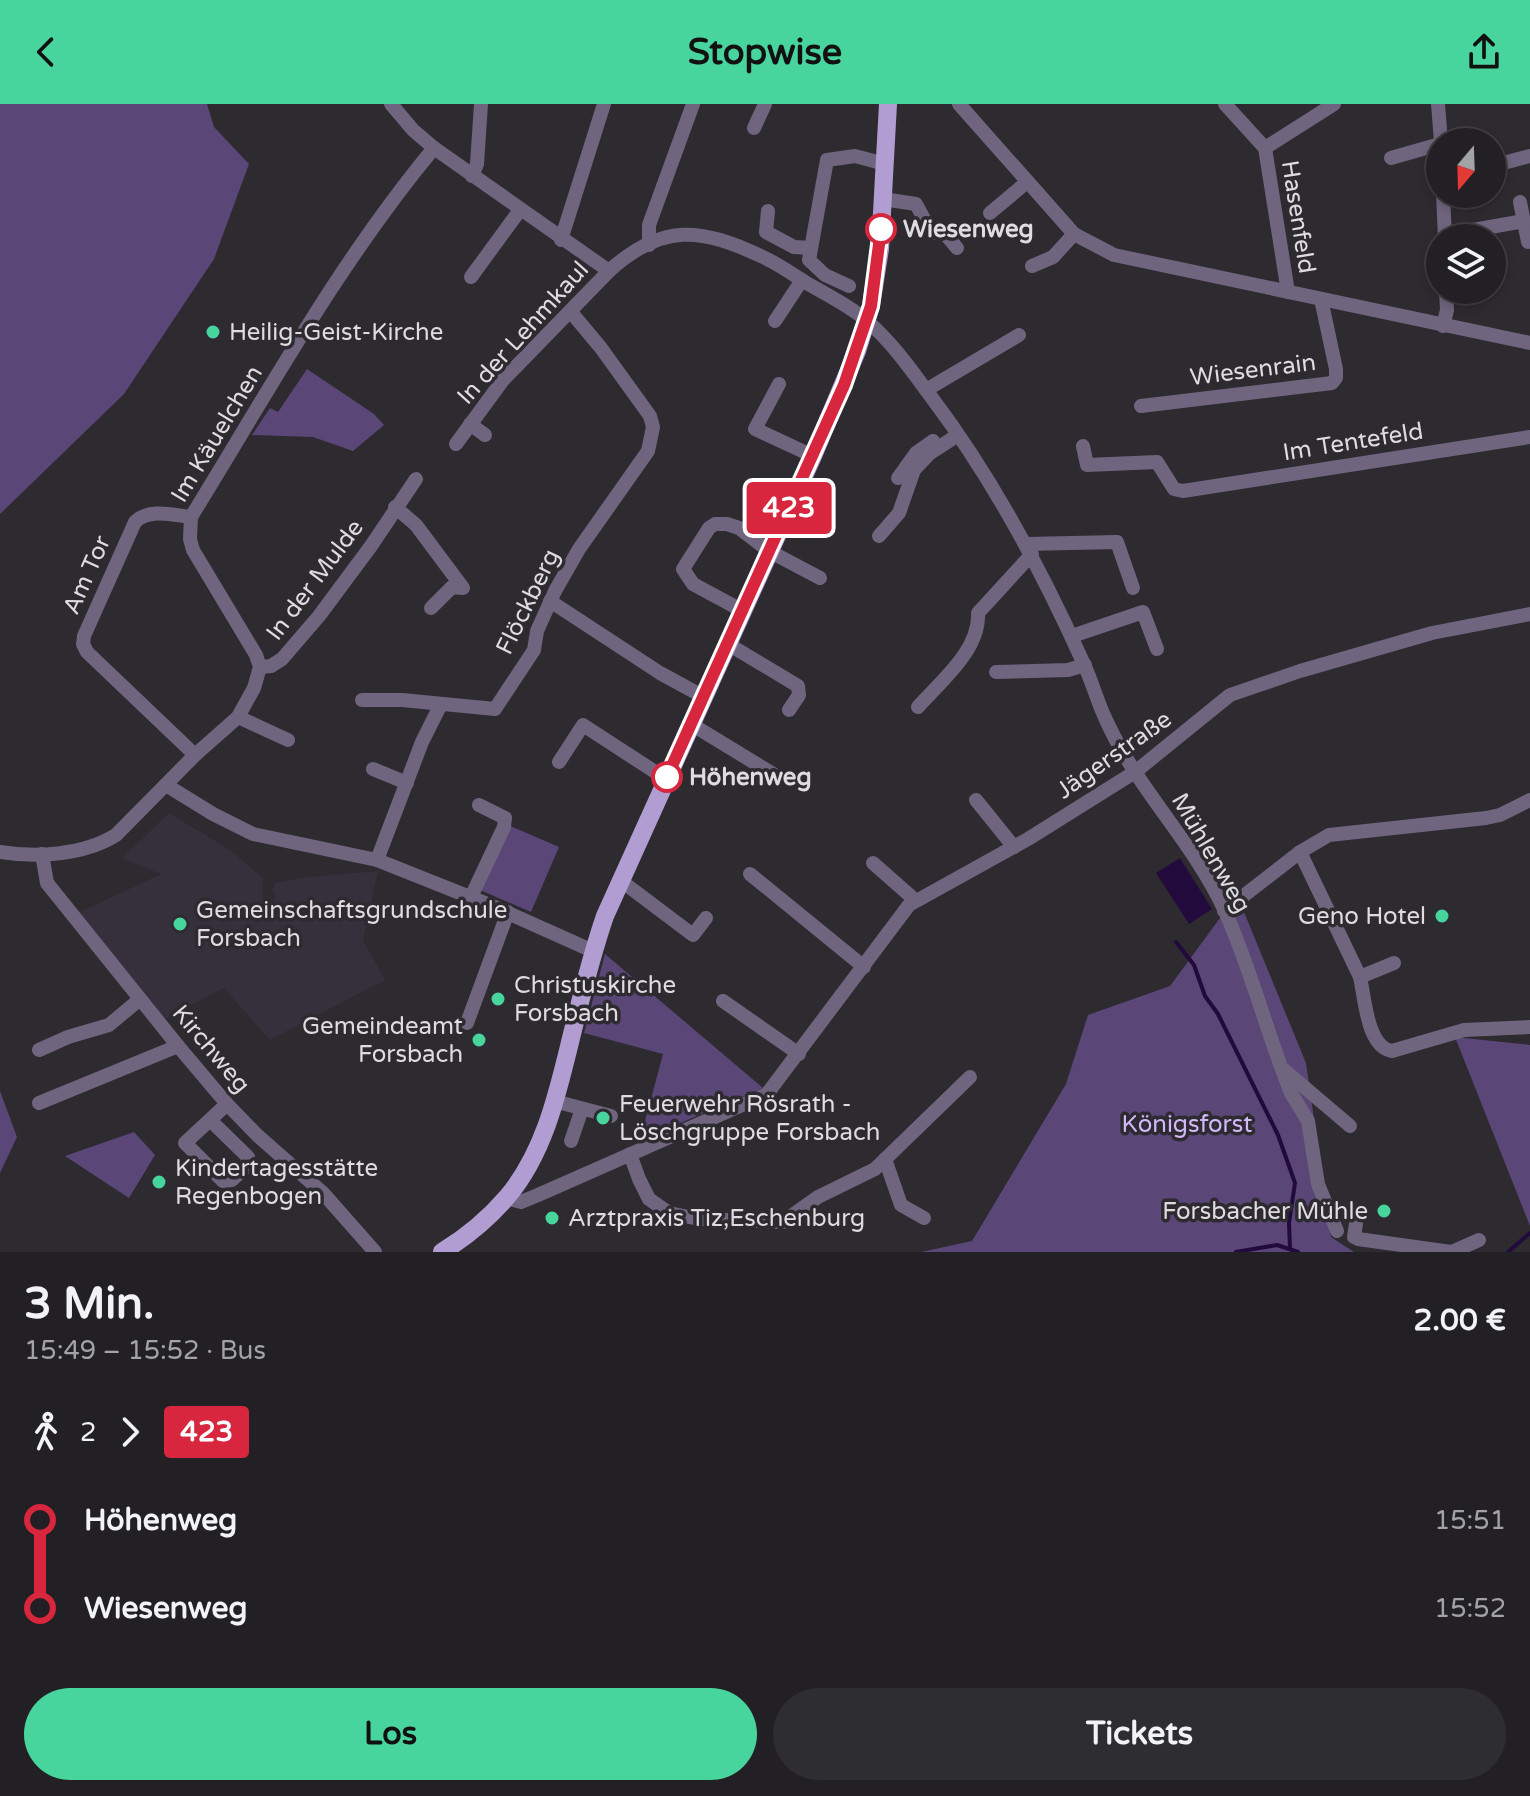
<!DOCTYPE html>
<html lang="de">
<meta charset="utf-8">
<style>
:root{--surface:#222024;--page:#2e2d31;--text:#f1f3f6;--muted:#a2a3a6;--line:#3f3e41;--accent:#48d49d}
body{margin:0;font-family:"Varela Round",sans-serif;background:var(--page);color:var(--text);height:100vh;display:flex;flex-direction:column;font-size:30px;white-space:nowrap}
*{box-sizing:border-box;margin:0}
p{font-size:26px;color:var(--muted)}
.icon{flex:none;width:44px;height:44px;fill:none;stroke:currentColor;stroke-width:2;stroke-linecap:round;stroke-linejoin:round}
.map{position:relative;height:1148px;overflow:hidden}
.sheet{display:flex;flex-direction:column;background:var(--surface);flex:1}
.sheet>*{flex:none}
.badge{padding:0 16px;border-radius:6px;font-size:28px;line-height:52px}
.needle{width:52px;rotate:199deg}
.tools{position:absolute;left:1426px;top:24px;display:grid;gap:16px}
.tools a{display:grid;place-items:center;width:80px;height:80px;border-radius:50%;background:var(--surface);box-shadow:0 4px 12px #0003,0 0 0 2px var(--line);font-size:40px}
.map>.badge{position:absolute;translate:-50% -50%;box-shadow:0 0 0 4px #fff}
.legs{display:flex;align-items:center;gap:12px;height:88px;padding:0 24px;font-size:26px}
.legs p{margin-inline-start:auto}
.overview{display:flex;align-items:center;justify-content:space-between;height:136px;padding:0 24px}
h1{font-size:44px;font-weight:800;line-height:60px}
.cta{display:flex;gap:16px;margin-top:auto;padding:16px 24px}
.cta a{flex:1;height:92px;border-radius:48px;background:var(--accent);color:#111;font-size:32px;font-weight:800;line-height:92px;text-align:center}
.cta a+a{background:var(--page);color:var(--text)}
ul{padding:0 24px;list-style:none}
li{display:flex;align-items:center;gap:28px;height:88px;font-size:30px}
li i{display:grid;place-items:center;width:12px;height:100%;margin:0 10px;background:currentColor}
li i::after{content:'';width:20px;height:20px;margin:-10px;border:6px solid;border-radius:50%;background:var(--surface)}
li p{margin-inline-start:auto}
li:first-child i{background:linear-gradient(#0000 50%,currentColor 0)}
li:last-child i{background:linear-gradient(currentColor 50%,#0000 0)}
header{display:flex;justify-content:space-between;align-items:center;height:104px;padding:0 24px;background:var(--accent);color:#111;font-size:36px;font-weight:800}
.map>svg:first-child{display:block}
.built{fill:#35303c}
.green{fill:#5a4677}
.water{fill:#230a3c}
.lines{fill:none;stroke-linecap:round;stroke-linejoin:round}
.stream{stroke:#230a3c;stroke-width:4}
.minor{stroke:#6f657e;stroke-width:14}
.major{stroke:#b19dd1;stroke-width:18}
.line-1-casing{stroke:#fff;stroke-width:18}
.line-1{stroke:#d7263d;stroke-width:12}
.stop-1-dot{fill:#fff;stroke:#d7263d;stroke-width:4}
.poi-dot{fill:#48d49d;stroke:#2d2a30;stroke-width:3}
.labels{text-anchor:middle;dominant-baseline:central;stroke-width:7;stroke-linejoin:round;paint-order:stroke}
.street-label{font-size:24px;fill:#dedce0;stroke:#2d2a30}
.stop-label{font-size:24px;font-weight:bold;fill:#dedce0;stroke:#2d2a30;text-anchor:start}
.poi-label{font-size:24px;fill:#dedce0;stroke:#2d2a30;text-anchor:start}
.park-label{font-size:24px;fill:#d1b7f9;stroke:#2d2a30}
</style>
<header><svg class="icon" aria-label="back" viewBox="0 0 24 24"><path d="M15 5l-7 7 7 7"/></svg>Stopwise<svg class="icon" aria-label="share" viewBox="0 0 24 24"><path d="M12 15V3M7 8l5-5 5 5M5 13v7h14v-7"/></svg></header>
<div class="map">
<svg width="1530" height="1148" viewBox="0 0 1530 1148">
<rect width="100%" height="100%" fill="#2d2a30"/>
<polygon class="built" points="169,709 230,746 263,774 263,801 276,794 272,786 275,779 309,773 378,767 363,836 385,876 270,936 224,884 165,915 78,809 161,770 122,754"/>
<g class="green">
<polygon points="0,0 207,0 214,23 249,60 214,155 124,290 0,410"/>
<polygon points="307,265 374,310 384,321 353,347 313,333 252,331 270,304 278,308"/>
<polygon points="508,721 559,743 531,808 480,786"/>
<polygon points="1244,808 1306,959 1331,1133 1354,1148 921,1148 972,1137 1066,980 1088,911 1170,882 1220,814"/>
<polygon points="605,850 763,984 640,1036 663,950 584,929"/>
<polygon points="1455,933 1530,941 1530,1122"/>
<polygon points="0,987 17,1033 0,1069"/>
<polygon points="134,1028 155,1051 129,1094 65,1052"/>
</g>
<polygon class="water" points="1180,754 1212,805 1189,820 1156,769"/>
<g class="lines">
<g class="stream">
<polyline points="1176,838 1194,861 1205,892 1218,910 1278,1031 1295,1079 1289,1119 1290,1144"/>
<polyline points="1236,1148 1277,1141 1298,1148"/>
<polyline points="1508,1148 1530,1129"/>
</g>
<g class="minor">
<path d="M391 0 413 26 434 44 609 167C663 118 701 124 763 153 778 160 791 169 805 178 825 190 847 200 866 216 892 238 912 267 932 294 993 375 1041 465 1082 556 1092 576 1097 598 1107 618 1138 686 1194 739 1225 807 1251 865 1267 930 1291 989L1308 1017 1318 1080 1337 1127"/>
<polyline points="959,0 1074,130 1114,151 1530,239"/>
<polyline points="1225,0 1265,44 1288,188"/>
<polyline points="1438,0 1441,38"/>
<polyline points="754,24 765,0"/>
<polyline points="1265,44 1334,0"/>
<polyline points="1391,54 1440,40"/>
<polyline points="1492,62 1530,52"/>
<polyline points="472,72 477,60 481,0"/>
<polyline points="1443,90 1445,134"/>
<polyline points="883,95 916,100 931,128 946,131 957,144"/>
<polyline points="1520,98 1528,138"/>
<polyline points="768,107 766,128 794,143 811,144"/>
<polyline points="990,109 1027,78"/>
<polyline points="1445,131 1524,117"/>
<polyline points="561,136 604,0"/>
<polyline points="649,141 649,121 693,0"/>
<polyline points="1032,162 1053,153 1074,130"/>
<polyline points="471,173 520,106"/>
<polyline points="849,182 825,171 809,156 827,56 855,52 885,60"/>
<polyline points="775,217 802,176"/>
<polyline points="1443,222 1447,206 1446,186"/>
<polyline points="779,280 755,325 813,352"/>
<polyline points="926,286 1019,231"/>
<polyline points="1141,302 1332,279 1336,274 1336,265 1321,195"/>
<polyline points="470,320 485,331"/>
<polyline points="456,340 503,276 609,167"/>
<polyline points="1083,342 1087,361 1157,358 1174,385 1183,387 1530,333"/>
<polyline points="898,374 916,349 933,337"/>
<polyline points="395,403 416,421 463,484 452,483 431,504"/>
<path d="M191 413C173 411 149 404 135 418L84 532 83 540 87 548 195 651"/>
<polyline points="879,432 899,409 914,366 930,349 958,331"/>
<polyline points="1026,440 1117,438 1133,484"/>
<polyline points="550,497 660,569 704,593"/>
<polyline points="743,507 693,480 683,465 709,424 715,420 727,420 739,424 769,447 820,474"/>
<polyline points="1072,532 1143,508 1157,545"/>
<polyline points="728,540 798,582 799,591 789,606"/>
<polyline points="260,563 271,562 282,555 319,512 371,442 416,375"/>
<polyline points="996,568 1068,566 1085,561"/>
<polyline points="362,596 402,596 495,605 534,546 537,527 555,487 579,445 648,347 653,323 650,312 601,244 571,208"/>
<path d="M918 603C941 577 980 546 978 509L1032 450"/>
<polyline points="238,613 288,636"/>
<polyline points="691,620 773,670"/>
<polyline points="559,658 583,621 666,675"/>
<polyline points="373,665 407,679"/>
<polyline points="166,681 213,710 253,730 377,756 490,801 593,847"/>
<polyline points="976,696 1014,743"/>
<path d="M0 748C36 754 84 751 116 731L195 651 238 613 254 584 260 563 256 551 193 446 190 435 191 413C268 288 340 157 434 44"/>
<polyline points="1300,748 1360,873 1394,859"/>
<polyline points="42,750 47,779 178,942 227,1000 257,1031 323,1089 375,1148"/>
<polyline points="377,756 422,638 441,600"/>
<polyline points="873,759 915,796"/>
<polyline points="750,770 864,863"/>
<polyline points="620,776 693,831 706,814"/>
<polyline points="471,793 504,723 505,714 479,701"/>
<polyline points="1224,807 1300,748 1329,731 1486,714 1500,711 1530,696"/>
<path d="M1360 873C1365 895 1367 943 1392 947L1464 926 1530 923"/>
<polyline points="723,897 799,950"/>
<polyline points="467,919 508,808"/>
<polyline points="39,946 68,933 109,921 140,895"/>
<polyline points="1283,965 1350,1022"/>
<polyline points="554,997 611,1012"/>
<polyline points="39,999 178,942"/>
<polyline points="210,1016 248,1053 247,1062 232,1076 223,1077 185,1039 227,1000"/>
<polyline points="571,1037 582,1005"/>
<polyline points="630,1050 639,1075 649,1095 669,1109 699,1115 783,1118 818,1093 875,1065 970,973"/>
<polyline points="885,1055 901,1101 924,1114"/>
<polyline points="506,1094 521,1098 538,1091 767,990 909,801 1028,735 1135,668 1230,591 1300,567 1432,529 1530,510"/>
<polyline points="1354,1133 1357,1113"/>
<polyline points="1358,1135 1451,1148"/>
<polyline points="1452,1148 1479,1136"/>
</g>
<path class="major" d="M442 1148C466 1133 489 1114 507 1093 548 1045 560 977 575 918 584 882 593 847 605 812L813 352 857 247 871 202 880 145 888 0"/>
</g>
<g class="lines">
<g class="line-1-casing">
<polyline id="line-1" points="667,673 844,281 871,202 881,125"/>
</g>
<use href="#line-1" class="line-1"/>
</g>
<g class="stop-1-dot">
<circle cx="881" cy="125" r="14"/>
<circle cx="667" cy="673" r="14"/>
</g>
<g class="poi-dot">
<circle cx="213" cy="228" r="8"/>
<circle cx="1442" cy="812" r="8"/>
<circle cx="180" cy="820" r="8"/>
<circle cx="498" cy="895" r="8"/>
<circle cx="479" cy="936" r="8"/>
<circle cx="603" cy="1014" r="8"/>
<circle cx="159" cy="1078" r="8"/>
<circle cx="1384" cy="1107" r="8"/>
<circle cx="552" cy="1114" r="8"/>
</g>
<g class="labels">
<g class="street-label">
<text transform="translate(1298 113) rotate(81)">Hasenfeld</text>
<text transform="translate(523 229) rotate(-48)">In der Lehmkaul</text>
<text transform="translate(1253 266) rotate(-7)">Wiesenrain</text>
<text transform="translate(217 330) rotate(-59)">Im Käuelchen</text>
<text transform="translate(1353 338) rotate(-9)">Im Tentefeld</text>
<text transform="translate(87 471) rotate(-66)">Am Tor</text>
<text transform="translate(315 476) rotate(-53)">In der Mulde</text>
<text transform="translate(528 498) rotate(-64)">Flöckberg</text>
<text transform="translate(1114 651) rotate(-35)">Jägerstraße</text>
<text transform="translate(1211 749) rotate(60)">Mühlenweg</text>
<text transform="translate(211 945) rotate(50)">Kirchweg</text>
</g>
<g class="stop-label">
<text x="903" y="125">Wiesenweg</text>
<text x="689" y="673">Höhenweg</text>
</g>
<g class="poi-label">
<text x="229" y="228">Heilig-Geist-Kirche</text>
<text x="196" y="806">Gemeinschaftsgrundschule<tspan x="196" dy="28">Forsbach</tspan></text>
<text x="1426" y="812" text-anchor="end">Geno Hotel</text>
<text x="514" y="881">Christuskirche<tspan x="514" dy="28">Forsbach</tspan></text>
<text x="463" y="922" text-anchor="end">Gemeindeamt<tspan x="463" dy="28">Forsbach</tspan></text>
<text x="619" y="1000">Feuerwehr Rösrath -<tspan x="619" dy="28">Löschgruppe Forsbach</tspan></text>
<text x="175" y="1064">Kindertagesstätte<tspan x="175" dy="28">Regenbogen</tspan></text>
<text x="1368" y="1107" text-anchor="end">Forsbacher Mühle</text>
<text x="568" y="1114">Arztpraxis Tiz,Eschenburg</text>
</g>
<g class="park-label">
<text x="1187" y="1020">Königsforst</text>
</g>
</g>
</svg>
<div class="tools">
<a><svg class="needle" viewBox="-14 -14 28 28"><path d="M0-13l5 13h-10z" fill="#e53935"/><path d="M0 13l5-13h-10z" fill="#a2a3a6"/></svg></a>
<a><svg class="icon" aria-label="layers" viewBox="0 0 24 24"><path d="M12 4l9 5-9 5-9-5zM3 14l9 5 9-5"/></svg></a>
</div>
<b class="badge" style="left:789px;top:404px;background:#d7263d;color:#fff">423</b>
</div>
<section class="sheet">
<div class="overview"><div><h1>3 Min.</h1><p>15:49 – 15:52 · Bus</p></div><b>2.00 €</b></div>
<div class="legs"><svg class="icon" aria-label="walk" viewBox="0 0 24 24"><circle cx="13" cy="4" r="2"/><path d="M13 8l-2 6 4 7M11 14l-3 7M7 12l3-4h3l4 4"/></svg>2<svg class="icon" aria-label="forward" viewBox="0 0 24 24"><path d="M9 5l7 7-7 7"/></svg><b class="badge" style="background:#d7263d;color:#fff">423</b></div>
<ul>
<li><i style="color:#d7263d"></i><b>Höhenweg</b><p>15:51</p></li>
<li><i style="color:#d7263d"></i><b>Wiesenweg</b><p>15:52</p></li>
</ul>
<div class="cta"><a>Los</a><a>Tickets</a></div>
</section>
